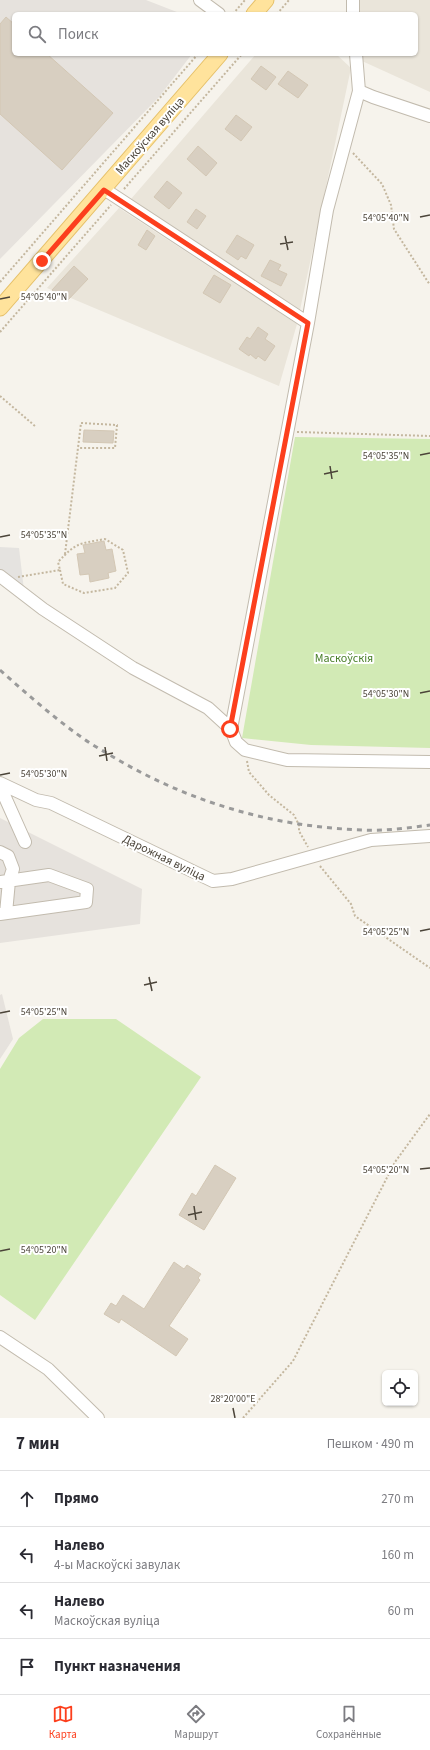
<!DOCTYPE html>
<html lang="ru">
<meta charset="utf-8">
<style>
body{margin:0;font-family:"Source Sans 3",sans-serif;background:#f2f2f3;color:#2b2b33}
.controls{position:absolute;right:12px;bottom:12px;display:grid;overflow:hidden;border-radius:6px;box-shadow:0 1px 3px #0004}
.controls button{width:36px;height:36px;display:grid;place-items:center;padding:0;border:0;border-bottom:1px solid #e1e1e2;background:#fff;color:#2b2b33;font:20px sans-serif}
.stop{position:absolute;width:12px;height:12px;margin:-9px;border:3px solid #fc3f1d;border-radius:50%;background:#fff}
.stop.end{background:#fc3f1d;border-color:#fff;box-shadow:0 1px 4px #0008}
.list{margin:0;padding:0;list-style:none}
h2{display:flex;justify-content:space-between;align-items:center;height:52px;margin:0;padding:0 16px;font-size:17px}
h2 small{font-size:13px;font-weight:400;color:#7c7c81}
.list li{display:grid;grid-template-columns:26px 1fr auto;gap:12px;align-items:center;box-sizing:border-box;height:56px;padding:0 16px;border-top:1px solid #e1e1e2}
.list b{display:block;font-size:15px;white-space:nowrap}
.list p{margin:0;font-size:13px;white-space:nowrap;color:#7c7c81}
.list em{font-size:13px;font-style:normal;color:#7c7c81}
.icon{flex:none;width:22px;height:22px;fill:none;stroke:currentColor;stroke-width:2;stroke-linecap:round;stroke-linejoin:round}
.map{position:relative;flex:none;width:430px;height:1418px;overflow:hidden}
.search{position:absolute;background:#fff;box-shadow:0 1px 3px #0004;left:12px;right:12px;top:12px;height:44px;display:flex;align-items:center;gap:10px;box-sizing:border-box;padding:0 14px;border-radius:6px;color:#7c7c81;font-size:15px}
.sheet{height:276px;background:#fff}
nav{display:flex;justify-content:space-around;align-items:center;box-sizing:border-box;height:56px;border-top:1px solid #e1e1e2;background:#fff;font-size:11px;color:#7c7c81}
nav a{display:grid;justify-items:center;gap:2px}
nav .on{color:#fc3f1d}
.map>svg:first-child{display:block}
</style>
<div class="map">
<svg width="430" height="1418" viewBox="0 0 430 1418">
<rect width="100%" height="100%" fill="#f6f3ec"/>
<!-- residential -->
<path fill="#eae5da" d="M359 0H430V92L362 61V54H416V14H360Z
M256 54H336L351 68 300 310 131 199Z
M119 208 297 324 279 386 47 288Z"/>
<!-- industrial -->
<path fill="#e6e2dd" d="M0 0H146L182 14H14V54H192L159 97 0 259Z
M0 818 142 889 140 924 0 943Z
M2 994 13 1039 0 1059V995Z"/>
<!-- green -->
<path fill="#d2eab5" d="M295 437 430 439V748L311 745 242 738Z
M43 1019H116L201 1077 35 1320 0 1295V1069L19 1038Z"/>
<!-- parking -->
<path fill="#e5e3e0" d="M0 547 19 548 24 590 0 571Z"/>
<!-- building -->
<path fill="#d8cfc1" stroke="#d3c7b4" d="M6 17 14 24V54H47L113 113 62 170 0 114V24Z
M261 66 276 77 266 90 251 79Z
M288 71 308 85 298 98 278 84Z
M236 115 252 127 241 141 225 129Z
M198 146 217 163 206 176 187 159Z
M167 181 182 193 169 209 154 197Z
M196 209 206 216 197 229 187 222Z
M147 230 155 236 146 250 138 245Z
M237 235 254 245 246 259 241 256 238 260 226 252Z
M270 260 281 265 278 270 287 274 281 286 261 276Z
M74 266 88 279 66 302 52 290Z
M214 275 231 285 220 303 203 293Z
M258 327 268 334 265 339 275 346 265 361 258 356 256 359 250 354 249 356 239 349 247 337 250 339Z
M84 430 114 431 113 443 83 442Z
M104 541 106 550 112 549 116 571 108 573 109 578 90 582 89 574 80 575 77 554 85 553 83 545Z
M215 1165 236 1178 204 1230 179 1215 192 1193 196 1196Z
M174 1262 184 1269 187 1265 201 1274 198 1278 200 1280 169 1326 188 1339 176 1356 121 1319 119 1323 104 1314 111 1303 116 1306 123 1295 144 1309Z"/>
<g fill="none" stroke-linecap="round" stroke-linejoin="round">
<!-- minor casing -->
<g stroke="#c2bbae" stroke-width="14">
<path id="minor" d="M200 0 219 14
M353 0V14
M359 91 373 97 430 116
M104 189 308 323
M0 576 43 609 133 668 208 708 231 729 236 742 245 750 287 760 430 762
M231 729 308 323 327 210 359 91 356 54
M0 783 36 800 51 803 213 881 232 879 371 840 430 836
M0 786 25 842
M0 852 8 856 13 869 9 881 6 913
M0 882 49 875 87 889 86 902 0 914
M0 1337 48 1369 98 1418"/>
</g>
<!-- major casing -->
<g stroke="#e6c16a" stroke-width="17">
<path id="major" d="M254 14 266 0
M0 308 220 54"/>
</g>
<!-- path -->
<path stroke="#c4b79f" stroke-width="2" stroke-dasharray="2 2" stroke-linecap="butt" d="M233 14 245 0
M277 14 289 0
M353 153 382 184 391 205 394 229 430 285
M124 189 242 54
M0 282 198 54
M0 332 111 205
M0 396 35 426
M297 432 430 436
M65 554 81 423 117 425 115 448H78
M18 577 60 570 58 562C77 542 78 544 105 539L123 550 128 573 115 588 84 593 63 584 60 570
M247 761 249 772 269 795 294 815 299 825V831L308 847
M320 866 351 904 355 916 430 968
M243 1418 293 1361 395 1162 430 1114"/>
<!-- minor -->
<use href="#minor" stroke="#fff" stroke-width="12"/>
<!-- major -->
<use href="#major" stroke="#ffe39c" stroke-width="15"/>
<!-- rail -->
<path stroke="#9a9a9a" stroke-width="3" stroke-dasharray="5 5" stroke-linecap="butt" d="M0 670C27 694 54 718 84 739 94 746 105 752 115 758 191 803 275 827 363 830 385 831 408 828 430 825"/>
</g>
<g fill="none" stroke-linecap="round" stroke-linejoin="round">
<!-- route -->
<path stroke="#fc3f1d" stroke-width="5" d="M42 261 104 190 308 323 230 729"/>
</g>
<!-- ticks -->
<path fill="none" stroke="#4b4439" stroke-width="1.5" d="M420 217 430 215M285 236 288 250M280 244 293 242M0 299 10 297M420 455 430 453M330 466 332 479M324 474 338 471M0 537 10 535M420 693 430 691M105 747 107 761M99 756 113 753M0 775 10 773M420 931 430 929M149 977 152 991M144 985 157 982M0 1013 10 1011M420 1169 430 1168M194 1206 196 1220M188 1215 202 1212M0 1251 10 1249M233 1408 235 1418"/>
<g text-anchor="middle" dominant-baseline="central" stroke-width="4" stroke-linejoin="round" paint-order="stroke">
<!-- street labels -->
<g font-size="12" fill="#4b4439" stroke="#fff">
<text transform="translate(150 136) rotate(-49)">Маскоўская вуліца</text>
<text transform="translate(164 858) rotate(26)">Дарожная вуліца</text>
</g>
<!-- park labels -->
<g font-size="12" fill="#4a7f2a" stroke="#fff">
<text x="344" y="658">Маскоўскія</text>
</g>
</g>
<g font-size="10" text-anchor="middle" fill="#4b4439" stroke="#fff" stroke-width="4" stroke-linejoin="round" paint-order="stroke">
<text x="386" y="221">54°05'40"N</text>
<text x="44" y="300">54°05'40"N</text>
<text x="386" y="459">54°05'35"N</text>
<text x="44" y="538">54°05'35"N</text>
<text x="386" y="697">54°05'30"N</text>
<text x="44" y="777">54°05'30"N</text>
<text x="386" y="935">54°05'25"N</text>
<text x="44" y="1015">54°05'25"N</text>
<text x="386" y="1173">54°05'20"N</text>
<text x="44" y="1253">54°05'20"N</text>
<text x="233" y="1402">28°20'00"E</text>
</g>
</svg>
<div class="controls">
<button><svg class="icon" aria-label="locate" viewBox="0 0 24 24"><circle cx="12" cy="12" r="6"/><path d="M12 2v4M12 18v4M2 12h4M18 12h4"/></svg></button>
</div>
<div class="stop" style="left:230px;top:729px"></div>
<div class="stop end" style="left:42px;top:261px"></div>
<div class="search"><svg class="icon" aria-label="search" viewBox="0 0 24 24"><circle cx="10" cy="10" r="6"/><path d="M15 15l6 6"/></svg>Поиск</div>
</div>
<section class="sheet">
<h2>7 мин<small>Пешком · 490 m</small></h2>
<ul class="list">
<li><svg class="icon" aria-label="ahead" viewBox="0 0 24 24"><path d="M12 20V5M6 11l6-6 6 6"/></svg><div><b>Прямо</b></div><em>270 m</em></li>
<li><svg class="icon" aria-label="left" viewBox="0 0 24 24"><path d="M17 20v-9H6M10 6l-5 5 5 5"/></svg><div><b>Налево</b><p>4-ы Маскоўскі завулак</p></div><em>160 m</em></li>
<li><svg class="icon" aria-label="left" viewBox="0 0 24 24"><path d="M17 20v-9H6M10 6l-5 5 5 5"/></svg><div><b>Налево</b><p>Маскоўская вуліца</p></div><em>60 m</em></li>
<li><svg class="icon" aria-label="arrive" viewBox="0 0 24 24"><path d="M6 21V4h12l-3 4 3 4H6"/></svg><div><b>Пункт назначения</b></div></li>
</ul>
</section>
<nav>
<a class="on"><svg class="icon" aria-label="map" viewBox="0 0 24 24"><path d="M3 6l6-2 6 2 6-2v14l-6 2-6-2-6 2zM9 4v14M15 6v14"/></svg>Карта</a>
<a><svg class="icon" aria-label="directions" viewBox="0 0 24 24"><path d="M12 3l9 9-9 9-9-9zM9 14v-3h6M13 9l2 2-2 2"/></svg>Маршрут</a>
<a><svg class="icon" aria-label="saved" viewBox="0 0 24 24"><path d="M7 4h10v16l-5-4-5 4z"/></svg>Сохранённые</a>
</nav>
